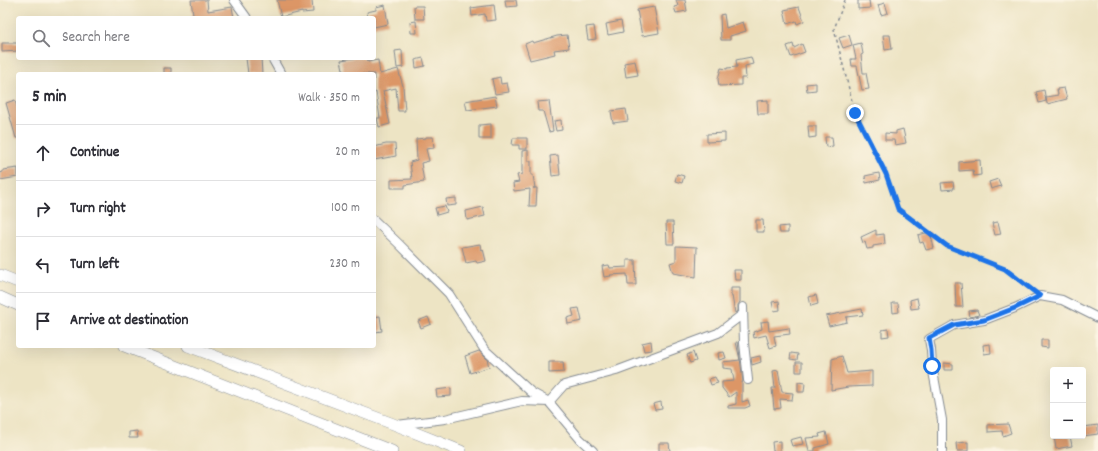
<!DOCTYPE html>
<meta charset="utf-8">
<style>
body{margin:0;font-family:Dekko,sans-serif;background:#f2f2f3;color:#2b2b33}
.controls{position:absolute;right:12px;bottom:12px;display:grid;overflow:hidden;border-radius:4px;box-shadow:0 4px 16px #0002}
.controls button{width:36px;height:36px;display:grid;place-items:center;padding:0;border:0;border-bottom:1px solid #e1e1e2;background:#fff;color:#2b2b33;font:20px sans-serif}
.stop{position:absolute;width:12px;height:12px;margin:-9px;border:3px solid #1a73e8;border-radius:50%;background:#fff}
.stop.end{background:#1a73e8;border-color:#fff;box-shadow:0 1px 4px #0008}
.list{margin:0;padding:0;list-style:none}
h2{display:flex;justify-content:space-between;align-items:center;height:52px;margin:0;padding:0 16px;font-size:17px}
h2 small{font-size:13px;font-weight:400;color:#7c7c81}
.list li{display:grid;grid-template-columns:26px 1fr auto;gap:12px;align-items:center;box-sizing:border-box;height:56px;padding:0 16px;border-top:1px solid #e1e1e2}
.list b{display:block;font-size:15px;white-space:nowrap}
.list em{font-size:13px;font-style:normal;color:#7c7c81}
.icon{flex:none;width:22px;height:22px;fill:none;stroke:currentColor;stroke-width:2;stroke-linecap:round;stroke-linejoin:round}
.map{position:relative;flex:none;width:1098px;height:451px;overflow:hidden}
.search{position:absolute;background:#fff;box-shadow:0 4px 16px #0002;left:16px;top:16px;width:360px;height:44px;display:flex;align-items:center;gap:10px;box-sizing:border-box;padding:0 14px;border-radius:4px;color:#7c7c81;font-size:15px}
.panel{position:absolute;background:#fff;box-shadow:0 4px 16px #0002;left:16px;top:72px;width:360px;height:276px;border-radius:4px}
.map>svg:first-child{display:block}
</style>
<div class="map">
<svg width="1098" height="451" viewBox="0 0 1098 451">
<rect width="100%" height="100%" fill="#fcf5e5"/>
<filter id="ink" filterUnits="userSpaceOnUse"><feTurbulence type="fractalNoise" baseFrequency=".025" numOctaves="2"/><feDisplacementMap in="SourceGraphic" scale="8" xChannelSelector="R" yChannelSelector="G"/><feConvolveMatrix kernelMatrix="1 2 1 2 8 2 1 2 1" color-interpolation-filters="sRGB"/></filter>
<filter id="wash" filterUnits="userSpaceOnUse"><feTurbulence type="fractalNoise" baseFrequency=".012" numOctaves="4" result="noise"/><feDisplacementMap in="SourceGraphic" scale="16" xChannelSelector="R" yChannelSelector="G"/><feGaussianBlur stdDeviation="0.9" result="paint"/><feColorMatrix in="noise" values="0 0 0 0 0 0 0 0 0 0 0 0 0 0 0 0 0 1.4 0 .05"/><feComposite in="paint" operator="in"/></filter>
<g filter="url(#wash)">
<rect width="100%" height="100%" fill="#ede4c4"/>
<g id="blocks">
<!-- building -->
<path fill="#dc9666" d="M191 0H207L208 11 232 7 234 18H191V16L193 15Z
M277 0H312L313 12 302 13V12L281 17Z
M505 0H516L517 6 506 7Z
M676 0H685L687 11 676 13 674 7 678 6Z
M858 0H869L870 8 858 9Z
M885 3 888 13 881 15 878 5Z
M385 5 388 24 374 27V18H368L367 12 376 10V7Z
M494 5 496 20 486 21 485 14 472 16 471 8Z
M414 6H423L424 19H415Z
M654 7 659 33 642 36 637 10Z
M799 7 804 21 797 24 796 21 787 24 784 10Z
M724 14 726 28 743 22 746 31 730 36V40H721L720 15Z
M416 21 417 33H411L410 22Z
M621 21 623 32 608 35 606 24Z
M594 26 596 39 588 40 586 27Z
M567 35 569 48 554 50 555 54 530 60 525 44 532 41 533 43 557 36Z
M849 35 852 45 843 48 839 38Z
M883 35H890L892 49 885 50Z
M2 43H18V51L2 52Z
M861 43 863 54 861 55 863 73H866L869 89 862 90 857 66H852L851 59H856L853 45Z
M793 44 794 48 802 44 805 52 791 57 787 46Z
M402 50 403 67 397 68 395 51Z
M751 57 753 64 745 66 746 78H741V85L719 86 718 79 721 68 727 69V68L737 67 736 60Z
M246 58H261L262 74H248Z
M354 58H367L368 62 378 60 380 74 398 69 403 86 405 111H398L396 88 383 91 390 124 379 127 377 118H380L376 92 374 93V74H344L341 60Z
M423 58 425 66 416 68 415 60Z
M635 61 638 75 626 77 624 63Z
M164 68H171V74H164Z
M500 77 501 84 507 83 509 92 495 94 492 79Z
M816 83V90L807 91 806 84Z
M1064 88 1067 99 1047 104 1046 97 1058 95 1057 89Z
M1044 90 1046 101 1039 103 1036 92Z
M495 96 497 106 467 110 465 101Z
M15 100 18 110V138H16L6 103Z
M768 100V114H758L757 101Z
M549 101 553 131 549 132 543 111H538L537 102Z
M626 109 628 121 613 123 611 111Z
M561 120 562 130 556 131 554 121Z
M491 124V139H479V125Z
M808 126H816V137L809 138Z
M903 129 906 143 895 145 894 140H885V133L896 134V131Z
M725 133V141L707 142V134Z
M426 137H433L434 148 426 149 429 161 421 163 424 182 405 185V188H391V180L412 179 410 162 417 160 416 139 426 138Z
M825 137H832L833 146 826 147Z
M513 138H527V149H519V145H512Z
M386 144H395L396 156 374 160V147Z
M528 150V161H531V175H533L535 188H533H537L536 206H529L530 189 514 191 513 183 519 182 517 175 522 174V151Z
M558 155 560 175 552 176 550 156Z
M980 160 981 175 974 176 973 170 959 171V162Z
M18 168V177L0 180V173L3 172V170Z
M879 173 880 180 866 183 865 176Z
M677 174 684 176 682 183 675 181Z
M998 179 1001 186 991 189 989 182Z
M953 182 954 189 942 190 941 183Z
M456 198V205L447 206 446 199Z
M445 206 447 212 437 215 435 208Z
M483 207 485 216 467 220 466 211Z
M756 220H763L764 232H756Z
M666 222H673L674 244H667Z
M998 222 1001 234 995 235 992 223Z
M788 226V233H780L779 227Z
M876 230V235L884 234 885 244 873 246V248L867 249 865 242 863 243 861 237Z
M930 232 934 248 926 250 923 242 920 243 918 235Z
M480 244 481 250 483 249 486 261 477 263 476 261 466 263 462 247Z
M676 246 697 247 696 277 673 273 670 263 676 261Z
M627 260H635L636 285H628L627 274 610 275 611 276 604 277 602 266 609 265 610 268 627 267Z
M734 270H741V280H735Z
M955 283H961L963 307H956Z
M731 288H740V302L738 305V311L735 313 732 296H731Z
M816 295 818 304 811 306 809 297Z
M917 298 919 308 911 309 910 300Z
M779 301 780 310 774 311 772 302Z
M892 303H898L899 312 893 313Z
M579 308 582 321 568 324 567 318 574 316 572 309Z
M862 309 863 315 846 317 847 322 829 326 826 316Z
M977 310 979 315 970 317 969 311Z
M380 316 382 331 375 332 374 317Z
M428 317 431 324 421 328 418 321Z
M768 321 769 331 789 328 790 334 774 336 776 346 770 348 766 335 754 338 753 332 762 329 761 322Z
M888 329 889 336 882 337V330Z
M1041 340H1048V348L1041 347Z
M651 341 652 350 644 351 642 343Z
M736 342H738L743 382H742V402L748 400 750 406 745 408H728V406L736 404V392L729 397 722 388V382L734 381 732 369 723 368V362L740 360Z
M990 344 991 353 984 354 983 345Z
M479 351 487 359 489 367 470 373 465 356Z
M693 352 696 361 690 363 687 355Z
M724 352 726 358 719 360 718 353Z
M791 353 798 354 797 360 790 359Z
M760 356 761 362 752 365 751 358Z
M842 356 847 373 872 371V386L848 387 831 390 832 359Z
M549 362H563L564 372 549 373Z
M796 362H802V372H796Z
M944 363 953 364V370H944Z
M778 370 782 392 793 393 792 400 780 399 781 408 774 409 772 388H775L773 371Z
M715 377 718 383 711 385 709 379Z
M798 382 805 383 804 392H798Z
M451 388V396L437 397 436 390Z
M661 402 662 409 655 410 653 404Z
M1008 424 1011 433 1003 436 1002 431 988 432V425Z
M1098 425V434L1083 436V427Z
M137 431 138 438H129V432Z
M826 432 829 444 815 448V451H809L806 438 820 437 819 434Z
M1054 436H1070L1072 446 1056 449Z
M801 437 803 444 792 446 790 440Z
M780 441V451H773L772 442Z
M968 442V451H957L956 443Z
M659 443H669L670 451H659Z"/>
</g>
</g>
<g filter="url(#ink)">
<use href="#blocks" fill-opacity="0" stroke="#848a91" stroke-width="1"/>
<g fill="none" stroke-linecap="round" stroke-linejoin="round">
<!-- minor casing -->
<g stroke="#848a91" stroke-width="10">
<path id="minor" d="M234 0 247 18
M272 58 281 74
M374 220 398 243 449 294 484 349 531 392 549 402 580 439 593 451
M743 307 744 343 748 380
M397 425 445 419 522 401 549 402 564 385 616 371 718 333 743 314
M942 451V420L932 366 931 350 929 339 954 325 984 320 1015 308 1040 296 1062 300 1098 318"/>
</g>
<!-- tertiary casing -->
<g stroke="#848a91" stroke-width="12">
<path id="tertiary" d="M0 275 18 282
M0 297 18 305
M124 346 392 451
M188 346 396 425 461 451"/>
</g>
<!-- path -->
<path stroke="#848a91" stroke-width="1.5" stroke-dasharray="3 3" stroke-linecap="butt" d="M845 0 834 29 855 113 886 174 899 209 947 246 1005 269 1034 291"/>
<!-- minor -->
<use href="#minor" stroke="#fff" stroke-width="8"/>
<!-- tertiary -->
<use href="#tertiary" stroke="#fff" stroke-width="11"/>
</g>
</g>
<g fill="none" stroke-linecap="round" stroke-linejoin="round" filter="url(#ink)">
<!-- route -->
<path stroke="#1a73e8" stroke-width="5" d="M855 113 886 174 898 209 947 246 1005 269 1040 296 1015 308 984 320 954 325 929 338 931 350 932 366"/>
</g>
</svg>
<div class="controls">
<button>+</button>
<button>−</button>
</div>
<div class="stop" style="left:932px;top:366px"></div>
<div class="stop end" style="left:855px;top:113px"></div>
<div class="search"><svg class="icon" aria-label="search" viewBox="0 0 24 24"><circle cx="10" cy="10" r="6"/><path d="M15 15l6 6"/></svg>Search here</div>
<section class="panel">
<h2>5 min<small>Walk · 350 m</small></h2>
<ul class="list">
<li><svg class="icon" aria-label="ahead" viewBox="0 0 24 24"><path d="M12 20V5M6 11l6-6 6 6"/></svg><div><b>Continue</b></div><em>20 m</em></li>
<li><svg class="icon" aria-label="right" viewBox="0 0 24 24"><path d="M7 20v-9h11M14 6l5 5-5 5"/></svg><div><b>Turn right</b></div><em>100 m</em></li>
<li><svg class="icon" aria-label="left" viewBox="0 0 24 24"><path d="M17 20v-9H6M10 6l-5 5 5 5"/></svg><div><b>Turn left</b></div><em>230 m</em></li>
<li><svg class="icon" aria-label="arrive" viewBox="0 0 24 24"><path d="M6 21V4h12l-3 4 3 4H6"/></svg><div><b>Arrive at destination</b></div></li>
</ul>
</section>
</div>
